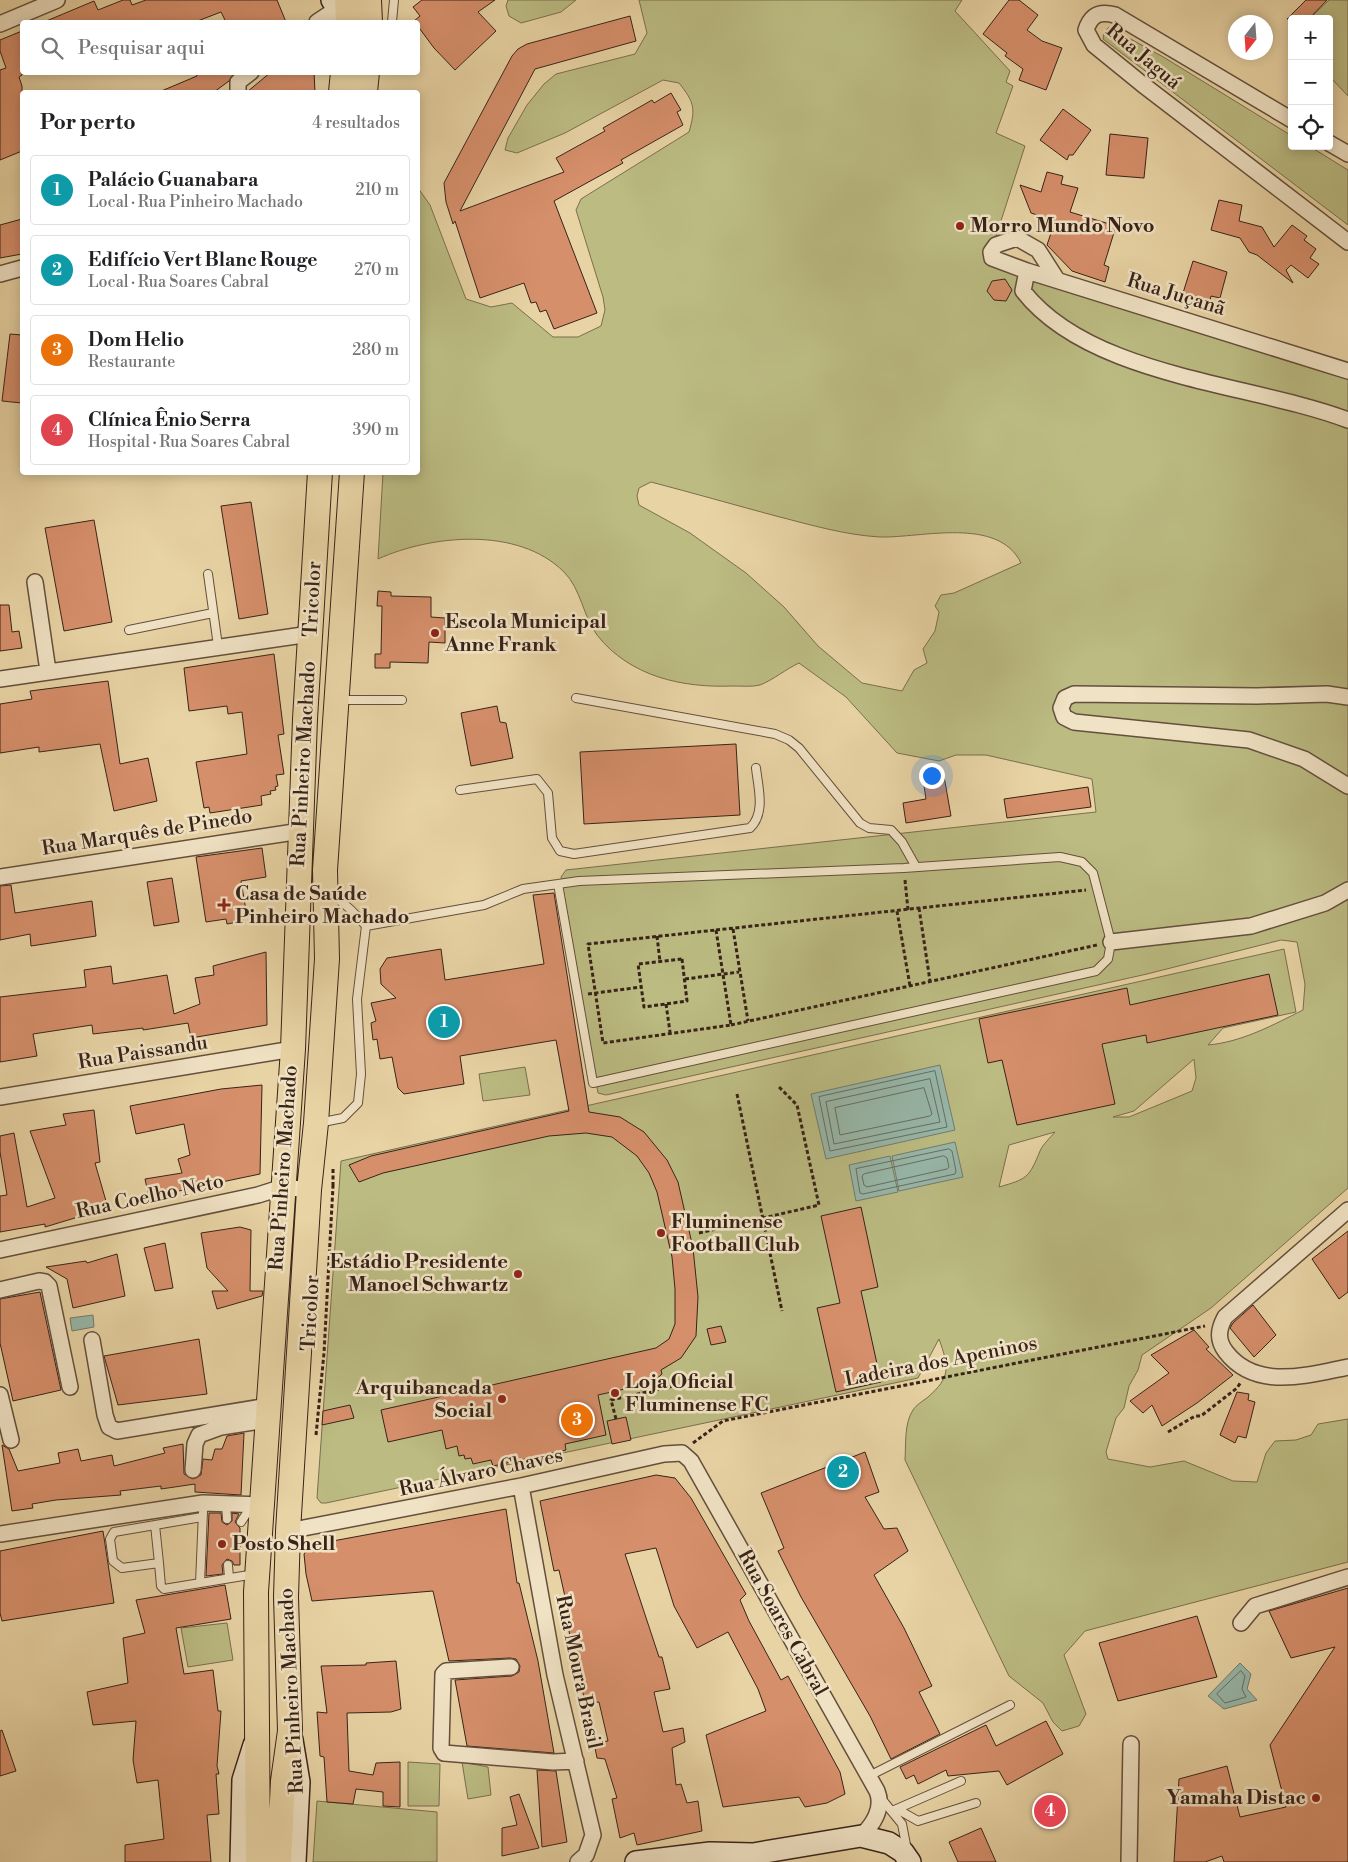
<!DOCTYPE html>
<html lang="pt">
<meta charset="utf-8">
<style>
body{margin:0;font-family:"Libre Bodoni",serif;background:#f2f2f2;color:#202124}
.controls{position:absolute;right:15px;top:15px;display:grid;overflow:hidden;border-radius:5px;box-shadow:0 2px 12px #0003}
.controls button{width:45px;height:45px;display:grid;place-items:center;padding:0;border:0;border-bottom:1px solid #e0e0e0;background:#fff;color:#202124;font:25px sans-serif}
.compass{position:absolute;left:1228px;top:15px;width:45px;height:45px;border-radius:50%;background:#fff;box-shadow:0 2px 12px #0003;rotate:197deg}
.you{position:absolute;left:931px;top:775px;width:18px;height:18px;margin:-12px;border:4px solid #fff;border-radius:50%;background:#1a73e8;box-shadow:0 0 0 8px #1a73e833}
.badge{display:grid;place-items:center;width:32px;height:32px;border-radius:50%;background:#8f2418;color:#fff;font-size:16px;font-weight:700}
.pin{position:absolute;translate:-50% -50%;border:2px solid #fff;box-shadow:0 1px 5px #0006}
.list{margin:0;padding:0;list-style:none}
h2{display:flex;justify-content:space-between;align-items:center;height:65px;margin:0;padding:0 20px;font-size:21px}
h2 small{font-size:16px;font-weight:400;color:#757577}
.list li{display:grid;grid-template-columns:32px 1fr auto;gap:15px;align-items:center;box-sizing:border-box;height:70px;margin:0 10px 10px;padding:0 10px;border:1px solid #e0e0e0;border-radius:5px}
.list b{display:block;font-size:19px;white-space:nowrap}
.list p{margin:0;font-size:16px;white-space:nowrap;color:#757577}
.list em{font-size:16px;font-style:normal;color:#757577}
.icon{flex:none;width:28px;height:28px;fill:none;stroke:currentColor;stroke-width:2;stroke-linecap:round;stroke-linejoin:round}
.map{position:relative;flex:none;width:1348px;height:1862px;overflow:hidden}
.search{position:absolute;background:#fff;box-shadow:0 2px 12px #0003;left:20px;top:20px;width:400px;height:55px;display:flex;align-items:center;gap:12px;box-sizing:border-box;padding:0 18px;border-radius:5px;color:#757577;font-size:19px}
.panel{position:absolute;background:#fff;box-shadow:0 2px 12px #0003;left:20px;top:90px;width:400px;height:385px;border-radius:5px}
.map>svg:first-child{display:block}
</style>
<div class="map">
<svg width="1348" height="1862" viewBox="0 0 1348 1862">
<rect width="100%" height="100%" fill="#e8d3a4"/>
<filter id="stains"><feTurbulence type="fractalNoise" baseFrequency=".004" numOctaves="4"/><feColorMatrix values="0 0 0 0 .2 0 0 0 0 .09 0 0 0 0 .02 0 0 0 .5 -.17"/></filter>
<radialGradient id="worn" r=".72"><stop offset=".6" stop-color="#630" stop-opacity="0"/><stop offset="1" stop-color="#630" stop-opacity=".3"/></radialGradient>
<!-- green -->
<path fill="#bbbb82" stroke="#7a6f4e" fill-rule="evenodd" d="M508 0H576L561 12 521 23 509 16 506 6Z
M639 0H962L955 11 1010 71 1006 82 1013 86 996 133 1025 146 991 252 1348 376V1188L1211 1308 1142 1355 1138 1370 1129 1386 1124 1408 1116 1418 1106 1452 1108 1459 1150 1467 1184 1461 1233 1481 1257 1482 1266 1453 1275 1441 1296 1440 1311 1435 1318 1424 1348 1419V1562L1085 1631 1064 1655 1086 1714 1079 1726 1062 1731 1053 1722 1043 1703 1009 1676 905 1460C906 1446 904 1423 913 1410 916 1405 923 1401 928 1397 951 1377 949 1367 939 1339L918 1378 326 1503H321L317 1498 341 1161 1284 949 1296 1012 1223 1028 1208 1045C1242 1042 1273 1025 1303 1010L1305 984 1297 942 1281 940 1147 974 606 1095 598 1093 561 877 566 870 1096 812 1092 779 986 755H956L939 761 897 753 846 697 799 663C786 669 773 680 760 685 752 687 741 686 733 686 683 688 630 677 597 635 583 616 581 589 564 572 518 526 431 535 378 559L383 473 418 472V188L430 205 466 299 491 307 512 303 553 337H578L601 326 605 310 603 297 576 210 581 199 689 132C696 108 694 102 679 83L663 80 565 133 517 153 505 150 508 138 527 105 544 84 556 74 635 54 647 33ZM651 482C693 493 735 505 776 516 811 525 845 535 880 537 922 538 998 516 1021 563L954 593 941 595 935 606 939 612 935 631 923 649 927 663 914 670 902 691 862 683 818 646 784 607 746 573 690 533 639 505 637 496 639 488ZM1194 1059 1196 1078 1192 1091 1129 1117H1113L1134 1111ZM1055 1132C1050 1138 1043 1144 1040 1151 1029 1178 1027 1179 999 1187L1009 1145Z
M1329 0H1348V96L1329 76V19H1309Z
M1109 27 1165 58 1292 136V146H1309L1348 170V225L1103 39 1104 33Z
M525 1067 530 1095 483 1101 479 1074Z
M227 1623 233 1660 188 1667 181 1628Z
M408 1762 440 1764 439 1806H408Z
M462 1762 488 1767 491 1795 468 1799Z
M317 1801 437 1812V1862H313Z"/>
<!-- water -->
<path fill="#97b7a9" stroke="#717c6f" d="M940 1065 955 1130 826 1159 811 1094Z
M955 1142 963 1177 899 1191 892 1156Z
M890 1156 898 1192 856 1201 849 1165Z
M93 1315 94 1327 72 1331 70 1318Z
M1240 1663 1251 1674 1247 1689 1257 1700 1224 1709 1208 1696Z"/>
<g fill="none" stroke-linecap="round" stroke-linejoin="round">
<!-- shore -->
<path stroke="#686d61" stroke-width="1" d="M935 1071 947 1127 830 1151 819 1097Z
M930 1079 940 1122 834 1144 826 1102Z
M924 1088 932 1114 930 1116 840 1135 835 1108Z
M949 1149 952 1151 956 1171 955 1174 863 1194 860 1193 856 1169Z
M944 1156 947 1158 949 1167 947 1169 867 1187 864 1185 862 1176 864 1174Z
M1241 1671 1245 1676 1242 1689 1246 1697 1225 1703 1217 1694Z"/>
</g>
<!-- building -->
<path fill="#d68f6b" stroke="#382319" d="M123 0H130L132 5 146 0H277L286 22H226L221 12 195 22H44L94 1 98 10Z
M422 0H495L478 12 496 31 455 70 434 48 414 21 420 16 413 7Z
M1009 0H1019L1038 15 1027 30 1042 41 1062 48 1046 90 1019 80 1023 69 1005 56 1007 53 983 34Z
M1306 0H1327L1309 19H1287Z
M630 16 636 41 535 69 460 211 564 172 556 158 605 131 603 128 652 100 654 103 671 93 681 110 677 112 683 125 621 160 623 163 554 201 597 313 554 329 546 310 540 312 536 302 531 303 524 283 480 298 455 221 453 224 446 202 444 183 512 56 518 49 527 44Z
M22 31V75L19 77 22 86V151L0 160V70L6 68 0 51V40Z
M196 72H235L229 81 214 92H159L197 76Z
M271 72H314L315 92H247Z
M1063 109 1091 130 1073 155H1069L1067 160 1040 140Z
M1110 134 1148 138 1144 178 1106 175Z
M1047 172 1063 176 1061 184 1078 188 1070 212 1116 226 1104 265 1109 267 1105 282 1072 271 1047 245 1055 221 1031 213 1020 185 1041 192Z
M1219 200 1242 205 1239 221 1262 227 1274 247 1292 225 1307 236 1304 240 1316 249 1310 258 1319 264 1308 278 1291 265 1286 270 1293 283 1257 255 1249 252 1240 238 1211 230Z
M22 219V254L0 258V225Z
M1193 261 1227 272 1220 298 1211 296 1210 301 1183 293Z
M1005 279 1012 290 1006 301 994 300 987 291 992 281Z
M10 334 22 335V403L2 401Z
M251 502 268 614 239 619 221 506Z
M94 520 112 622 64 631 45 528Z
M378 591 391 592V596L431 597V617L445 618V643L429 642 428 663 390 662V668H375V654H381L382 606H377Z
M0 605H9L12 632 19 631 22 648 0 651Z
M274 654 284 734 278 735 284 774 276 775 278 786 275 787 276 790 270 791 271 794 261 796 262 805 210 813 209 807 204 808 196 762 247 754 242 712 228 714 227 706 189 711 184 668Z
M108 681 120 764 148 758 157 801 114 811 100 744 39 752V747L0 753V704L32 699 30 691Z
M497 706 500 722 506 723 513 758 471 766 461 713Z
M736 744 740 815 584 824 580 752Z
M944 776 951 816 906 823 903 803 926 799 923 779Z
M1088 787 1091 807 1007 818 1004 799Z
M262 848 266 877 241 881 247 916 242 917 243 921 227 924 226 919 206 922 196 857Z
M172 878 179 922 154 926 147 882Z
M11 885 15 913 92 901 96 936 31 946 30 934 0 940V886Z
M554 893 589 1112 620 1117 644 1132 667 1160 678 1182 693 1248 698 1297 696 1336 681 1358 661 1370 662 1374 652 1383 598 1395 606 1435 565 1444 566 1450 493 1466 491 1460 473 1464 471 1458 465 1459 464 1455 459 1456 457 1446 446 1449 442 1430 388 1442 381 1410 656 1348 669 1339 675 1324V1289L672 1257 657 1192 649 1173 637 1156 612 1137 586 1133 549 1136 383 1173 359 1182 349 1165 371 1156 569 1111 556 1040 460 1056 464 1084 404 1094 398 1088 392 1057 380 1059 377 1039 373 1040 371 1023 376 1021 371 1003 396 998 381 984 380 969 387 958 441 949 445 980 544 964 533 895Z
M266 952 267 1025 191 1038 188 1023 143 1030V1028L93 1034 92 1025 33 1034 37 1056 0 1062V997L86 987 84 970 111 966 113 984 167 975 174 1014 200 1004 195 978 214 975 213 966Z
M1269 974 1278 1015 1147 1043 1146 1035 1102 1044 1115 1104 1017 1125 1002 1060 988 1063 979 1019 1127 988 1130 1005Z
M262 1085 260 1174 174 1192 175 1197 150 1202 145 1179 182 1173 178 1159 190 1155 184 1124 136 1134 130 1106 221 1089Z
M94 1110 100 1162 95 1163 108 1208 45 1227V1224L0 1232V1196L7 1195 0 1152V1136L14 1133 27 1207 55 1198 30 1131 66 1125 63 1114Z
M861 1207 878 1287 861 1291 881 1382 836 1392 817 1308 840 1303 821 1216Z
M240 1227 251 1230 250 1291H263L262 1296 217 1309 212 1291H228L207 1268 201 1233Z
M1348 1231V1292L1339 1299 1312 1259Z
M165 1243 173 1288 155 1291 144 1248Z
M117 1254 125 1296 73 1308 67 1279 46 1267 86 1261 87 1263Z
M40 1292 61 1390 13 1401 0 1343V1299Z
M1253 1305 1276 1335 1254 1357 1230 1328 1233 1323Z
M721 1326 726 1342 711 1345 707 1329Z
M1194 1330 1209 1347 1206 1349 1233 1375 1197 1403 1162 1426 1152 1405 1143 1413 1130 1401 1169 1373 1151 1355Z
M199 1339 207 1394 118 1405 104 1356Z
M1237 1392 1249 1394 1248 1400 1255 1402 1246 1438 1238 1436 1235 1443 1220 1435Z
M350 1405 354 1418 322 1425 323 1411Z
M626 1417 631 1440 612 1444 607 1421Z
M244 1433 241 1495 195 1492V1484L161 1489V1486L120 1491 121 1495 56 1500 32 1504 33 1508 12 1511 2 1445 9 1449 18 1471 60 1463 58 1453 78 1449 81 1461 112 1455 114 1466 165 1453 163 1448 183 1444 184 1474 193 1479 201 1475 203 1459 212 1460 215 1449H222L227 1436Z
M865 1452 879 1492 865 1497 884 1529 897 1528 908 1551 874 1575 904 1628 932 1686 919 1692 940 1734 891 1759 870 1716 801 1597 778 1551 784 1548 761 1493Z
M656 1475 675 1478 691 1498 746 1594 740 1600 749 1621 781 1680 788 1676 840 1772 845 1794 827 1803 805 1807 799 1797 723 1807 706 1735 766 1711 758 1689 728 1632 697 1648 674 1606 656 1548 625 1554 659 1657H662L670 1689 654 1692 663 1732 683 1728 685 1742 672 1748 676 1785 681 1784 687 1803 698 1801 702 1831 637 1845 634 1833 620 1838 612 1799 617 1798 605 1759 597 1758 594 1743 608 1741 599 1702 585 1703 573 1643 571 1644 566 1611 568 1610 559 1570 554 1571 540 1501Z
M506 1509 517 1583H519L538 1661 554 1753 467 1746 455 1680 512 1676 519 1672 520 1666 516 1659 510 1658 449 1661 433 1591 312 1601 306 1574 304 1554 311 1545Z
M209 1513H221L222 1522 227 1525 232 1521V1513L239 1514 235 1522 240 1528V1565H234L232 1561 227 1559 222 1565 223 1574 206 1576Z
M103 1531 114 1603 2 1621 0 1613V1551Z
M225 1585 231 1619 176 1628 184 1674 213 1670 218 1711H221L217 1766 219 1774H216L219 1814 207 1815 211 1862H125V1845L164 1839 158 1780 137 1783 133 1760 136 1721 93 1725 87 1692 128 1683 123 1638 145 1633 136 1600Z
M1348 1588V1862H1224L1222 1856 1205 1862H1174L1179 1779 1227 1766 1240 1817 1286 1807 1270 1745 1335 1647 1291 1658 1269 1611Z
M1197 1616 1217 1677 1118 1701 1099 1643Z
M396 1661 401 1709 391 1712 347 1713 349 1771 373 1775 376 1763 400 1762V1807L383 1806V1792L356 1789 353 1804 327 1802 324 1757 320 1756 317 1712 327 1713 321 1666 366 1665V1663Z
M1046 1721 1063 1754 1007 1785 999 1771 948 1776 946 1770 918 1784 914 1775 906 1779 900 1767 986 1725 996 1746Z
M2 1730 16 1771 0 1776V1731Z
M537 1770 556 1771 567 1842 542 1847Z
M519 1794 539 1848 502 1856V1828L517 1825 510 1797Z
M981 1828 996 1862H958L949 1842Z"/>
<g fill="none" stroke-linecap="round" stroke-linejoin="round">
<!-- lane casing -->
<g stroke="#644f3c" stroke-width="10">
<path id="lane" d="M392 22 394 0
M208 574 218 646
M129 630 213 613
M576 698 775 734 789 740 799 748 860 823 869 828 891 830 902 842 916 867
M339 700H402
M460 790 537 779 548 793 552 838 560 851 574 854 750 828C766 813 758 787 756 768
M303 890C334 891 347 904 366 926L357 999 361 1074 358 1103 343 1118 318 1123
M366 926 484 905 523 889 579 881 904 868 1060 857 1082 862 1093 873 1111 942 1108 959 1096 971 593 1083 558 884
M226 1504 227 1519
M202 1517 114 1532 110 1539 113 1561 122 1568 159 1563 161 1586 164 1589 255 1574
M241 1522 252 1505
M155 1525 159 1563
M228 1565 229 1578
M200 1583 203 1512
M869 1776 1010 1705
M880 1797 902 1824 907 1850
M897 1809 918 1821 976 1803
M892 1811 961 1781"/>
</g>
<!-- street casing -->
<g stroke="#644f3c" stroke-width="18">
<path id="street" d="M317 22 338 8
M0 24 57 0
M238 92V82L251 72
M1292 120 1115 15C1100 11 1091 14 1086 30L1094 45 1142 84 1348 242
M1329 143 1348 154
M1027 271 1023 291C1090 377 1250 383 1348 420
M0 274 22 268
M1056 278 1038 250 1017 238 996 245 991 252 992 258 1027 271 1348 371
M35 582 48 671
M0 679 310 634
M1348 697 1327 694 1257 696 1074 694 1065 698 1061 708 1064 717 1074 722 1249 740 1304 759 1348 786
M0 877 301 831
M1111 942 1251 926 1325 903 1348 890
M0 1097 293 1049
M1348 1210 1225 1317C1218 1330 1217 1340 1226 1352 1256 1391 1308 1375 1348 1367
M0 1250 258 1195 283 1187 309 1190
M0 1290 39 1281 45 1282 49 1286 70 1387
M92 1340 105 1415 109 1427 117 1431 268 1406
M0 1395 11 1440
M193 1470 195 1444 199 1435 221 1427 267 1420
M521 1486 555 1675 593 1835 586 1855 578 1862
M288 1531 521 1486 664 1454 682 1453 691 1461 877 1791C884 1808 873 1825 861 1836
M0 1534 203 1503 261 1505
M1241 1623 1255 1606 1348 1577
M511 1667 446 1671 443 1674 441 1748 444 1753 553 1762 576 1761
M1129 1862 1131 1744"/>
</g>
<!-- secondary casing -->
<g stroke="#382319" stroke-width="24">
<path id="secondary" d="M332 0 348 22
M292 1740 299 1782 295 1862
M241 1862 243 1780 254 1745
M636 1862 710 1853 753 1854 861 1836 889 1843 903 1852 910 1862"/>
</g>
<!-- primary casing -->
<g stroke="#382319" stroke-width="26">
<path id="primary" d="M347 0 348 22
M369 0 370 22
M341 92 343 72
M365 92 367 72
M258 1862 256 1592 293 1049 305 719 320 472
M279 1862 283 1781 290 1731 286 1597 288 1531 309 1190 316 1123 327 959 325 870 352 472"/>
</g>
<!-- path -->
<path stroke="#382319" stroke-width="3" stroke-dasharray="4 2.5" stroke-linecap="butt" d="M905 880 908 910
M919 908 930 981
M897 911 910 986
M733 929 748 1021
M716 930 731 1025 603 1043 588 944Z
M716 930 1086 890
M657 936 660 962
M682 959 687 1001 644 1007 638 964Z
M685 979 739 972
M588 994 641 987
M666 1004 670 1032
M731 1025 1097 945
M737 1094 782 1311
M333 1186V1169
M699 1233 819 1205 797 1105 778 1086
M693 1382 705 1379
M616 1419 611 1400 687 1383
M1168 1432 1195 1416H1201L1237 1388 1241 1382
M316 1435 324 1353 333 1186 330 1185
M693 1443 723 1421 1205 1326"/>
<!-- lane -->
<use href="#lane" stroke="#f0e2c4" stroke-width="8"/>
<!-- street -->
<use href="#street" stroke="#f0e2c4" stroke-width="15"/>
<!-- secondary -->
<use href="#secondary" stroke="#f0e2c4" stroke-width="21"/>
<!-- primary -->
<use href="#primary" stroke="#e8d3a4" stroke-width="24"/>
</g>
<!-- markers -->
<g fill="#8f2418" stroke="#f0e2c4" stroke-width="2">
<circle cx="960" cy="226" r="5"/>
<circle cx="435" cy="633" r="5"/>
<path d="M221.5 897.5h5v5h5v5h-5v5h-5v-5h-5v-5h5z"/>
<circle cx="661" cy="1233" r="5"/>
<circle cx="518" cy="1274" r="5"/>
<circle cx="615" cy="1393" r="5"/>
<circle cx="502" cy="1399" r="5"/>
<circle cx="222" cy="1544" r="5"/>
<circle cx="1316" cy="1798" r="5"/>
</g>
<g text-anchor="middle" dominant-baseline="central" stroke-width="5" stroke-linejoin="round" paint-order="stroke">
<!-- street labels -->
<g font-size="20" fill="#382319" stroke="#f0e2c4">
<text transform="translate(1143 57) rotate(40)">Rua Jaguá</text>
<text transform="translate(1176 295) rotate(17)">Rua Juçanã</text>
<text transform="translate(313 599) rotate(-87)">Tricolor</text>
<text transform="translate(304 764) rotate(-87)">Rua Pinheiro Machado</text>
<text transform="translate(147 833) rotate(-9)">Rua Marquês de Pinedo</text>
<text transform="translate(143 1053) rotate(-9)">Rua Paissandu</text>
<text transform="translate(284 1168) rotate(-86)">Rua Pinheiro Machado</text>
<text transform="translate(150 1197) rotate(-12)">Rua Coelho Neto</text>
<text transform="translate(311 1313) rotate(-87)">Tricolor</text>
<text transform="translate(941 1362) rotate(-11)">Ladeira dos Apeninos</text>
<text transform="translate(481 1473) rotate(-12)">Rua Álvaro Chaves</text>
<text transform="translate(782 1623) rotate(61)">Rua Soares Cabral</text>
<text transform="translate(578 1672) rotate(78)">Rua Moura Brasil</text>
<text transform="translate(292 1691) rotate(-93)">Rua Pinheiro Machado</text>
</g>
<!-- poi labels -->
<g font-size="20" font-weight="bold" fill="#382319" stroke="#f0e2c4" text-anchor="start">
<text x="970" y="226">Morro Mundo Novo</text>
<text x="445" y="622">Escola Municipal<tspan x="445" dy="23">Anne Frank</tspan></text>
<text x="235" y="894">Casa de Saúde<tspan x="235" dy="23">Pinheiro Machado</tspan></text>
<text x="671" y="1222">Fluminense<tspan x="671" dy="23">Football Club</tspan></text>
<text x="508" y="1262" text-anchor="end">Estádio Presidente<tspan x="508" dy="23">Manoel Schwartz</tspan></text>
<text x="625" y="1382">Loja Oficial<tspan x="625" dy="23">Fluminense FC</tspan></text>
<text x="492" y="1388" text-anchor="end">Arquibancada<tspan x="492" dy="23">Social</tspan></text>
<text x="232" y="1544">Posto Shell</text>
<text x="1306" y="1798" text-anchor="end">Yamaha Distac</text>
</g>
</g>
<rect width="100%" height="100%" filter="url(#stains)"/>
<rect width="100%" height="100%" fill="url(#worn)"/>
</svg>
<div class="controls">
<button>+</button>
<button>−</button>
<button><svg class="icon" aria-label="locate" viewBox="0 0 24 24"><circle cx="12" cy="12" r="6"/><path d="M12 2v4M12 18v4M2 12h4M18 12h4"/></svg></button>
</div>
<svg class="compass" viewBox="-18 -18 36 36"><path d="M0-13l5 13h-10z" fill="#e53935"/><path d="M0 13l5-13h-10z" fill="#757577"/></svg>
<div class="you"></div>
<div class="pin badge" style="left:444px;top:1022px;background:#0f9aa8">1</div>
<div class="pin badge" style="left:843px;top:1472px;background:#0f9aa8">2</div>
<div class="pin badge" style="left:577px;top:1420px;background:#e8710a">3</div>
<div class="pin badge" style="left:1050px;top:1811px;background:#e0444e">4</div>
<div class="search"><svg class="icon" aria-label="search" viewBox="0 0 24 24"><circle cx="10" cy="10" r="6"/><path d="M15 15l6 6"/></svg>Pesquisar aqui</div>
<section class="panel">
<h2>Por perto<small>4 resultados</small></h2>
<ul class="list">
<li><span class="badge" style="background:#0f9aa8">1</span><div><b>Palácio Guanabara</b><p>Local · Rua Pinheiro Machado</p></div><em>210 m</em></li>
<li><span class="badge" style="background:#0f9aa8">2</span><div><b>Edifício Vert Blanc Rouge</b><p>Local · Rua Soares Cabral</p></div><em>270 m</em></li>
<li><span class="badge" style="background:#e8710a">3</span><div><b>Dom Helio</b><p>Restaurante</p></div><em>280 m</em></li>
<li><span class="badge" style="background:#e0444e">4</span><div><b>Clínica Ênio Serra</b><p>Hospital · Rua Soares Cabral</p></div><em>390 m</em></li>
</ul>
</section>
</div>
